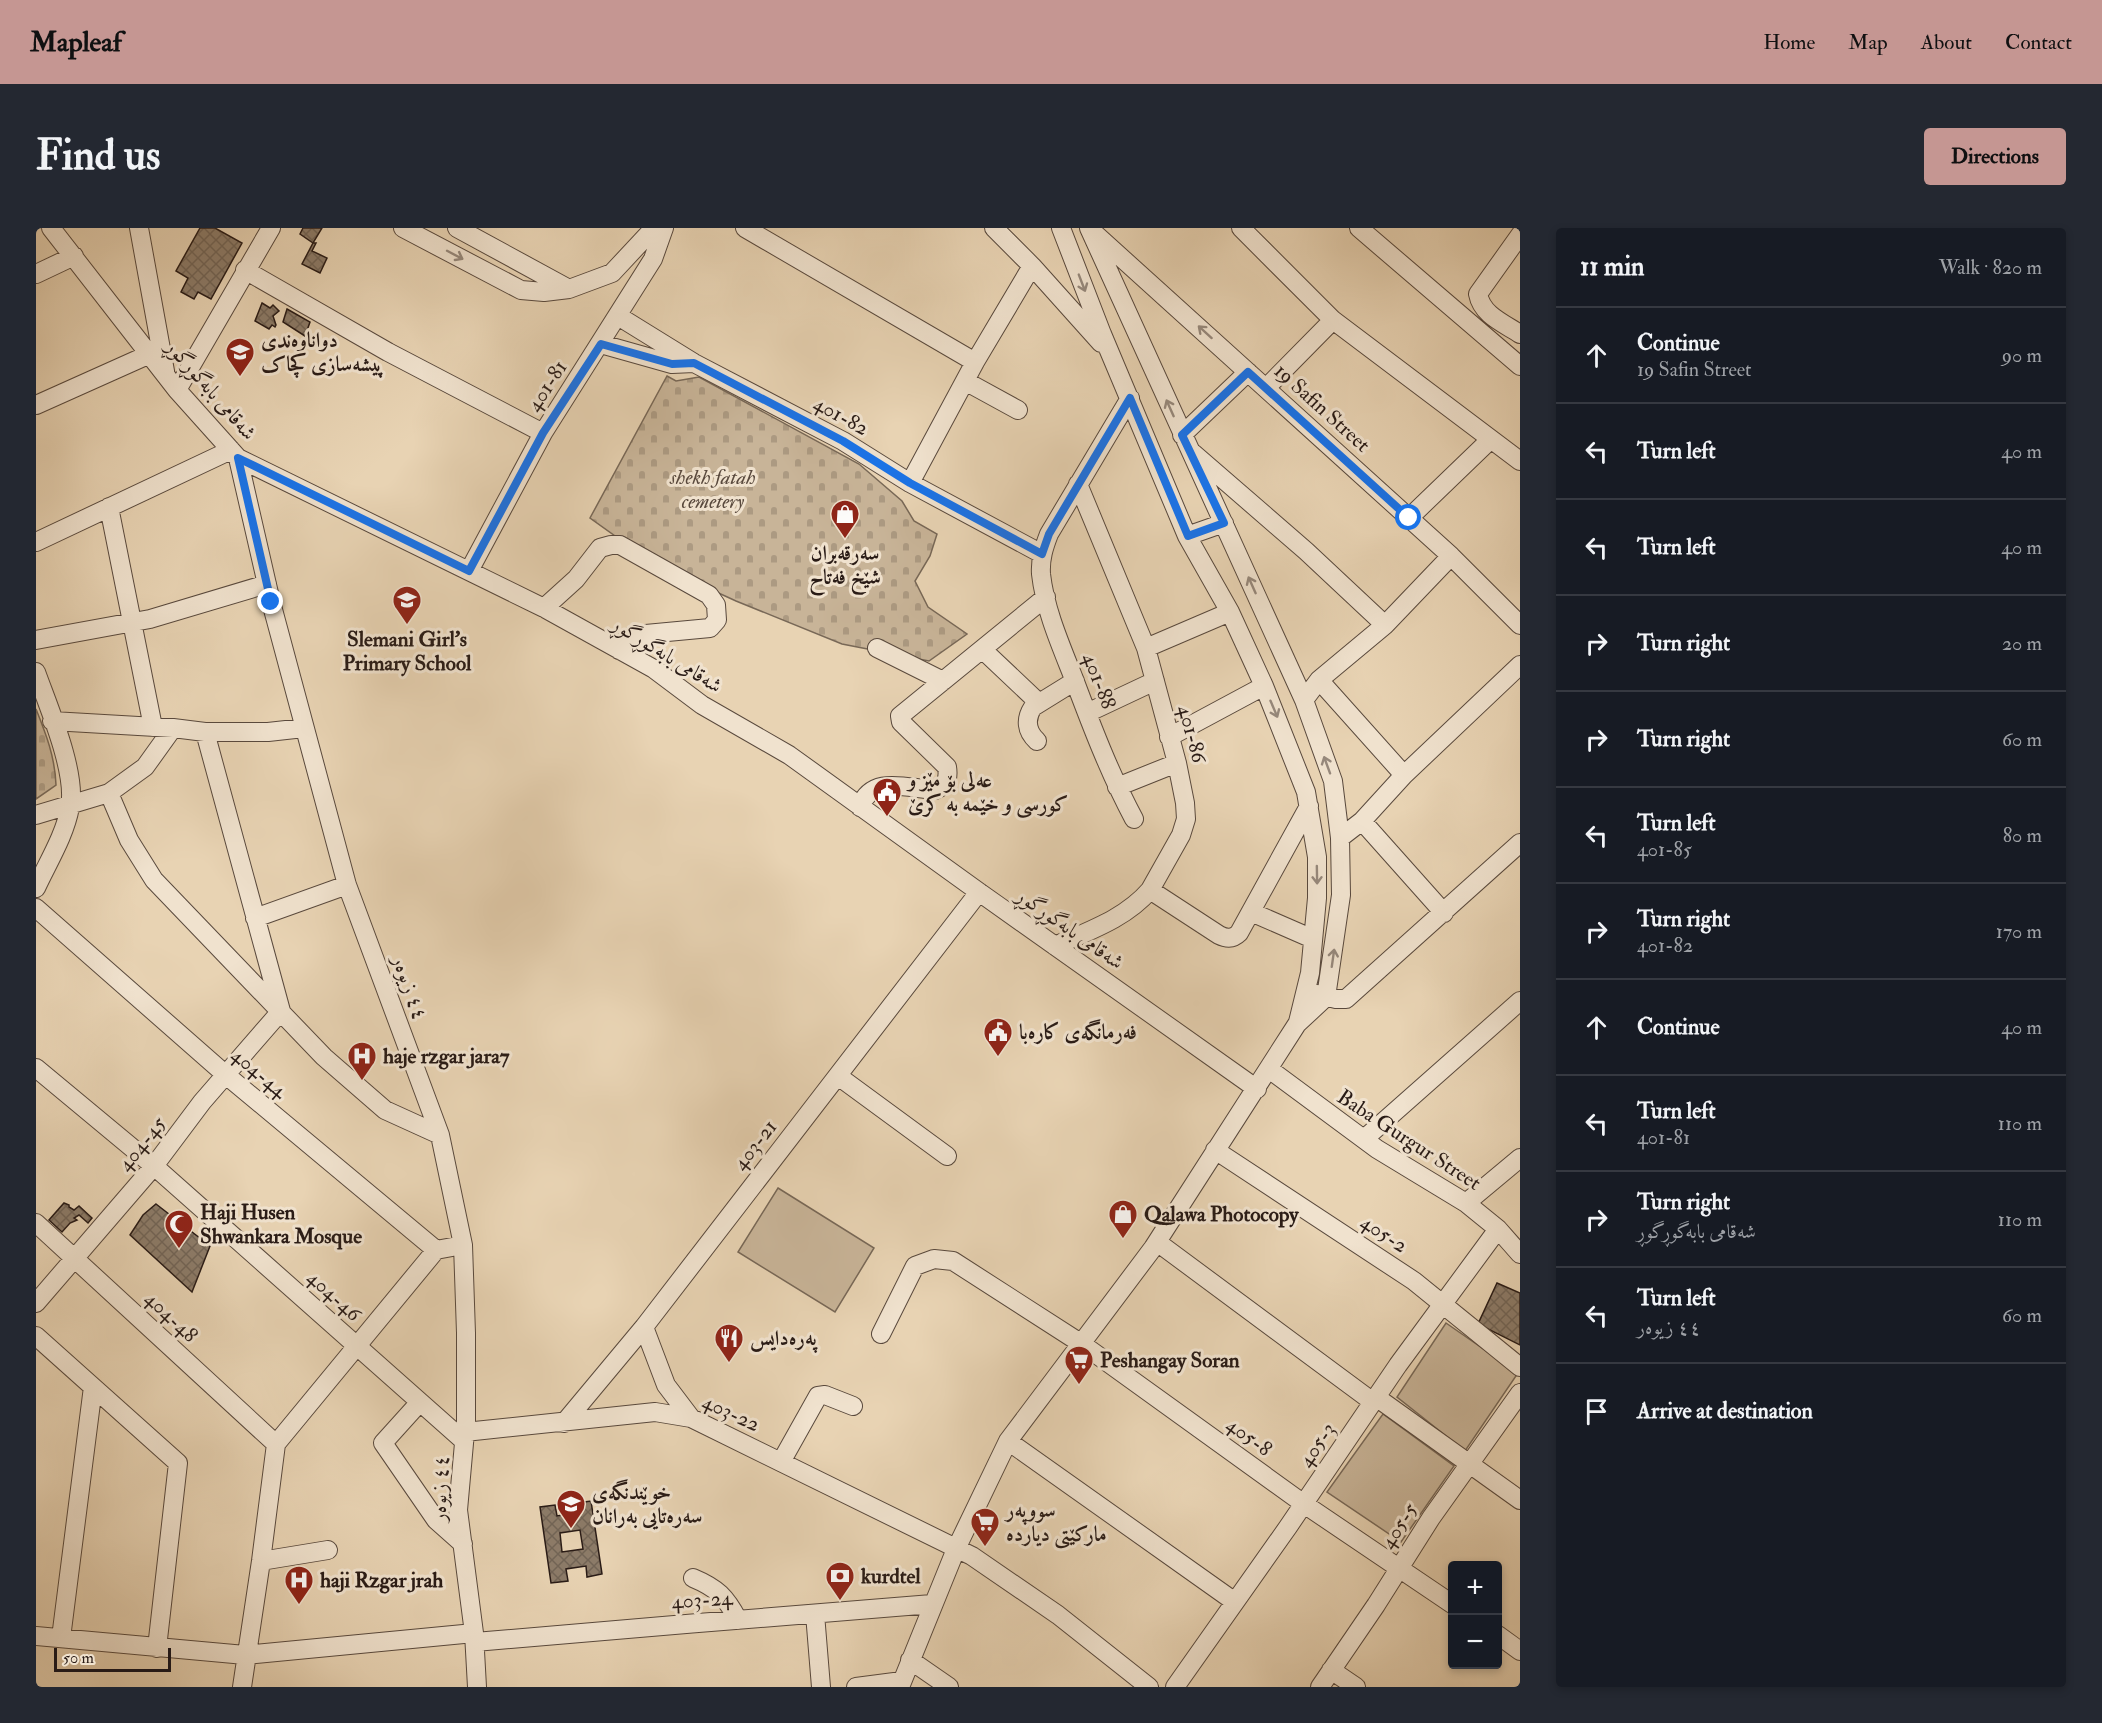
<!DOCTYPE html>
<meta charset="utf-8">
<style>
body{margin:0;font-family:"IM FELL Double Pica",Amiri,serif;background:#242831;color:#f1f3f6}
.controls{position:absolute;right:18px;bottom:18px;display:grid;overflow:hidden;border-radius:6px;box-shadow:0 3px 9px #0003}
.controls button{width:54px;height:54px;display:grid;place-items:center;padding:0;border:0;border-bottom:2px solid #363941;background:#171b24;color:#f1f3f6;font:30px sans-serif}
.scale{position:absolute;left:18px;bottom:15px;width:117px;box-sizing:border-box;padding-left:6px;border:3px solid #291b16;border-top:0;font-size:16px;line-height:21px;white-space:nowrap;color:#291b16;-webkit-text-stroke:4px #f0e2ce;paint-order:stroke}
.stop{position:absolute;width:18px;height:18px;margin:-14px;border:4px solid #1a73e8;border-radius:50%;background:#fff}
.stop.end{background:#1a73e8;border-color:#fff;box-shadow:0 2px 6px #0008}
.list{margin:0;padding:0;list-style:none}
h2{display:flex;justify-content:space-between;align-items:center;height:78px;margin:0;padding:0 24px;font-size:26px}
h2 small{font-size:20px;font-weight:400;color:#9ea1a6}
.list li{display:grid;grid-template-columns:39px 1fr auto;gap:18px;align-items:center;box-sizing:border-box;height:96px;padding:0 24px;border-top:2px solid #363941}
.list b{display:block;font-size:22px;white-space:nowrap}
.list p{margin:0;font-size:20px;white-space:nowrap;color:#9ea1a6}
.list em{font-size:20px;font-style:normal;color:#9ea1a6}
.icon{flex:none;width:33px;height:33px;fill:none;stroke:currentColor;stroke-width:2;stroke-linecap:round;stroke-linejoin:round}
.map{position:relative;flex:none;width:1484px;height:1459px;overflow:hidden;border-radius:6px}
header{display:flex;align-items:center;gap:36px;box-sizing:border-box;height:84px;padding:0 30px;background:#c59692;color:#111}
header strong{font-size:28px}
nav{display:flex;gap:33px;margin-inline-start:auto;font-size:21px}
.intro{display:flex;align-items:center;justify-content:space-between;box-sizing:border-box;height:144px;padding:0 36px}
h1{margin:0;font-size:42px}
.button{padding:15px 27px;border-radius:6px;background:#c59692;color:#111;font-size:21px;font-weight:700}
main{display:flex;gap:36px;padding:0 36px}
aside{flex:1;background:#171b24;border-radius:6px;box-shadow:0 3px 9px #0003}
.map>svg:first-child{display:block}
</style>
<header>
<strong>Mapleaf</strong>
<nav><a>Home</a><a>Map</a><a>About</a><a>Contact</a></nav>
</header>
<div class="intro"><h1>Find us</h1><a class="button">Directions</a></div>
<main>
<div class="map">
<svg width="1484" height="1459" viewBox="0 0 1484 1459">
<defs>
<pattern id="cemetery-stones" width="16" height="16" patternUnits="userSpaceOnUse" patternTransform="scale(1.5)"><rect width="16" height="16" fill="#c8b498"/><path d="M2 7V4a2 2 0 0 1 4 0v3zM10 15v-3a2 2 0 0 1 4 0v3z" fill="#ac9a82"/></pattern>
<pattern id="building-cross-hatch" width="8" height="8" patternUnits="userSpaceOnUse" patternTransform="scale(1.5)"><rect width="8" height="8" fill="#8c7b68"/><path d="M0 0l8 8M0 8l8-8" fill="none" stroke="#726455"/></pattern>
</defs>
<rect width="100%" height="100%" fill="#e8d3b3"/>
<filter id="stains"><feTurbulence type="fractalNoise" baseFrequency=".00333" numOctaves="4"/><feColorMatrix values="0 0 0 0 .2 0 0 0 0 .09 0 0 0 0 .02 0 0 0 .5 -.17"/></filter>
<radialGradient id="worn" r=".72"><stop offset=".6" stop-color="#630" stop-opacity="0"/><stop offset="1" stop-color="#630" stop-opacity=".3"/></radialGradient>
<!-- cemetery -->
<path fill="url(#cemetery-stones)" stroke="#786857" stroke-width="1.5" d="M631 148 640 153 663 149 823 236 866 273 878 293 901 306 894 328 879 353 892 379 931 406 893 433 806 416 700 373 617 335 554 290Z
M0 481C10 506 19 529 20 557L0 571Z"/>
<!-- park -->
<path fill="#c8b498" stroke="#786857" stroke-width="1.5" d="M742 960 838 1020 799 1084 702 1024Z
M1410 1095 1482 1145 1429 1223 1361 1169Z
M1347 1186 1418 1238 1365 1314 1291 1264Z"/>
<!-- building -->
<path fill="url(#building-cross-hatch)" stroke="#291b16" stroke-width="1.5" fill-rule="evenodd" d="M164 0H179L206 15 175 71 162 64 158 71 145 64 152 50 140 43Z
M267 0H286L277 15 264 6Z
M277 15H280L276 23 291 30 284 45 266 36Z
M226 75 234 80 237 77 243 83 237 88 240 97 239 99 236 97 233 101 219 93Z
M251 81 274 94 269 108 247 94Z
M28 975 33 977V979L38 982 43 978 56 990 52 995 43 987 38 990 41 992 34 995 26 1004 13 992Z
M120 976 174 1018 156 1064 94 1007 107 987Z
M1461 1055 1484 1065V1117L1442 1096Z
M555 1273 566 1346 551 1349 550 1338 530 1341 532 1353 515 1355 504 1279 519 1277 521 1288 543 1284 541 1275ZM544 1302 547 1321 526 1324 524 1305Z"/>
<g fill="none" stroke-linecap="round" stroke-linejoin="round">
<!-- minor casing -->
<g stroke="#59493d" stroke-width="20">
<path id="minor" d="M15 0 141 162 202 230 508 380 618 441 666 477 753 527 943 664 1221 861
M103 0 129 143
M367 0 485 62 508 64 533 61 576 45 618 0
M421 0 533 61
M709 0 939 134
M958 0 996 38 1065 115
M1025 0 1066 106 1151 308 1194 384 1228 458 1270 564 1281 629V670L1274 745 1262 794
M1205 0 1297 92 1484 233
M1323 0 1484 138
M1057 4 1415 328 1484 397
M1484 7 1442 66C1446 87 1467 95 1484 106
M209 42 352 124 507 205
M0 46 38 28
M582 88 658 135 807 213 874 255 1006 326
M565 116 636 136 658 135
M929 153 982 182
M1230 160 1297 92
M141 162 235 0
M1094 170 1013 306C1008 319 1004 331 1005 346 1009 382 1025 418 1038 451 1056 499 1074 546 1098 591
M0 177 114 126
M1146 207 1212 144
M1157 225 1270 323 1349 397
M202 230 235 374 311 657 404 907 427 1017 430 1105V1193L422 1282 438 1405 441 1459
M874 255 939 134 996 38
M73 279 117 499
M1373 290 1455 211
M1151 308 1188 295
M0 314 195 222
M433 343 507 205 617 31 628 0
M508 380 540 351 564 320 575 317H584L673 367 680 377 681 392 674 400 599 407 590 411 583 422
M0 412 114 391 231 356
M841 420 907 453
M1110 420 1194 384
M947 422 1002 474
M0 444C12 478 41 544 34 579 29 607 12 634 0 660
M1283 452 1368 547
M1268 472 1283 452 1349 397 1415 328
M1051 485 1119 453
M16 493 137 500 169 504H232L268 500
M1133 509 1228 458
M1001 513C990 503 989 491 997 479L1039 453
M1081 559 1141 535
M73 565 93 612 118 652 288 829 349 882 404 907
M824 579C836 546 872 561 899 562 910 558 913 551 911 539L865 494 864 488 1010 369
M0 587 73 565 109 539 137 500
M1326 593 1408 685
M1304 610 1326 593 1368 547 1484 437
M1114 662 1183 707C1191 711 1197 711 1203 705L1273 578
M0 680 190 847 400 1022 427 1017
M1215 684 1277 711
M219 690 311 657
M1019 718C1052 703 1089 691 1114 662L1145 607 1150 591 1149 575 1141 535 1110 420 1042 256
M1281 766 1300 771H1310L1484 615
M0 840 118 938 428 1213
M1233 841 1341 921 1430 975 1462 1001 1484 1026
M802 848 911 928
M1328 911 1484 773
M1179 922 1378 1053 1484 1139
M1430 975 1484 930
M0 995 240 1216
M1121 1014 1337 1174
M0 1075 118 938 166 874 245 783 169 504
M608 1099 630 1157 655 1190
M845 1106 879 1038 898 1031 917 1033 1046 1116 1268 1276 1416 1376
M0 1108 142 1235 121 1420
M1340 1169 1484 1272
M384 1174 347 1215 400 1292 427 1316
M528 1195 608 1099 943 664
M429 1204 619 1184 655 1190 936 1328 1022 1387 1113 1459
M972 1213 1199 1374
M240 1216 400 1022
M745 1234 782 1168 789 1167 817 1178
M225 1333 292 1322
M657 1350C681 1360 690 1369 702 1392
M779 1386 785 1459
M1462 1407 1484 1423
M0 1408 209 1427 438 1405
M25 1410 57 1159
M439 1414C591 1400 744 1389 896 1376
M874 1432 913 1459
M1295 1442 1320 1459
M206 1459 225 1333 240 1216
M820 1459 866 1453
M864 1459 920 1321 972 1213 1117 1020 1261 796 1290 769 1305 667 1304 610 1297 553 1268 472 1053 0
M1139 1459 1252 1299 1362 1137 1462 1001
M1284 1459 1340 1377 1395 1290 1484 1165"/>
</g>
<!-- minor -->
<use href="#minor" stroke="#f0e2ce" stroke-width="18"/>
</g>
<!-- one-way arrows -->
<defs><path id="oneway-shaft" d="M-6 0H5M1.5-3L5.5 0L1.5 3" fill="none" stroke-width="1.6" stroke-linecap="round" stroke-linejoin="round" transform="scale(1.5)"/></defs>
<g stroke="#96887b">
<use href="#oneway-shaft" transform="translate(419 27) rotate(28)"/>
<use href="#oneway-shaft" transform="translate(1046 55) rotate(69)"/>
<use href="#oneway-shaft" transform="translate(1169 104) rotate(-138)"/>
<use href="#oneway-shaft" transform="translate(1134 180) rotate(-114)"/>
<use href="#oneway-shaft" transform="translate(1216 357) rotate(-114)"/>
<use href="#oneway-shaft" transform="translate(1238 481) rotate(67)"/>
<use href="#oneway-shaft" transform="translate(1291 537) rotate(-110)"/>
<use href="#oneway-shaft" transform="translate(1281 647) rotate(89)"/>
<use href="#oneway-shaft" transform="translate(1297 730) rotate(-82)"/>
</g>
<g fill="none" stroke-linecap="round" stroke-linejoin="round">
<!-- route -->
<path stroke="#1a73e8" stroke-width="8" d="M235 374 202 230 433 343 507 205 565 116 636 136 658 135 807 213 874 255 1006 326 1013 306 1094 170 1152 308 1188 295 1146 207 1212 144 1373 290"/>
</g>
<!-- icons -->
<defs>
<g id="school-pin" transform="scale(1.5)"><path d="M0 17L-7.5 6A9.5 9.5 0 1 1 7.5 6Z" fill="#8f2418" stroke="#f0e2ce"/><path d="M0-5L7-2L0 1L-7-2ZM-4 1L0 2.5L4 1V4Q0 6-4 4Z" fill="#fff"/></g>
<g id="shop-pin" transform="scale(1.5)"><path d="M0 17L-7.5 6A9.5 9.5 0 1 1 7.5 6Z" fill="#8f2418" stroke="#f0e2ce"/><path d="M-5-2.5h2.3a2.7 3.5 0 0 1 5.4 0H5L5.5 6h-11ZM-1.5-2.5h3a1.5 2.3 0 0 0-3 0Z" fill="#fff"/></g>
<g id="civic-pin" transform="scale(1.5)"><path d="M0 17L-7.5 6A9.5 9.5 0 1 1 7.5 6Z" fill="#8f2418" stroke="#f0e2ce"/><path d="M-.6-6.5H3V-4.5H.6V-3L4-1V1h2V6H-6V1h2V-1L-.6-3ZM-1.2 2.5V6h2.4V2.5Z" fill="#fff"/></g>
<g id="hospital-pin" transform="scale(1.5)"><path d="M0 17L-7.5 6A9.5 9.5 0 1 1 7.5 6Z" fill="#8f2418" stroke="#f0e2ce"/><path d="M-5-5h3v3.5h4V-5h3V5h-3V1.5h-4V5h-3Z" fill="#fff"/></g>
<g id="mosque-pin" transform="scale(1.5)"><path d="M0 17L-7.5 6A9.5 9.5 0 1 1 7.5 6Z" fill="#8f2418" stroke="#f0e2ce"/><path d="M3.5-4.9A6 6 0 1 0 3.5 4.9A5 5 0 1 1 3.5-4.9Z" fill="#fff"/></g>
<g id="restaurant-pin" transform="scale(1.5)"><path d="M0 17L-7.5 6A9.5 9.5 0 1 1 7.5 6Z" fill="#8f2418" stroke="#f0e2ce"/><path d="M-5-6h1v4h1v-4h1v4h1v-4h1v5L-1.5 .5V6h-2V.5L-5-1ZM5-6V6H3V1.5H1.5Q1.5-4 5-6Z" fill="#fff"/></g>
<g id="supermarket-pin" transform="scale(1.5)"><path d="M0 17L-7.5 6A9.5 9.5 0 1 1 7.5 6Z" fill="#8f2418" stroke="#f0e2ce"/><path d="M-6-5.5h2.5l.6 2H6L4.5 2H-2.5L-4.4-4H-6ZM-1.5 3.2a1.3 1.3 0 1 0 .1 0ZM3 3.2a1.3 1.3 0 1 0 .1 0Z" fill="#fff"/></g>
<g id="bank-pin" transform="scale(1.5)"><path d="M0 17L-7.5 6A9.5 9.5 0 1 1 7.5 6Z" fill="#8f2418" stroke="#f0e2ce"/><path d="M-6-4H6V4H-6ZM0-2.3a2.3 2.3 0 1 0 0 4.6a2.3 2.3 0 1 0 0-4.6Z" fill="#fff"/></g>
</defs>
<g fill-rule="evenodd">
<use href="#school-pin" x="204" y="124"/>
<use href="#shop-pin" x="809" y="286"/>
<use href="#school-pin" x="371" y="372"/>
<use href="#civic-pin" x="851" y="564"/>
<use href="#civic-pin" x="962" y="804"/>
<use href="#hospital-pin" x="326" y="828"/>
<use href="#shop-pin" x="1087" y="986"/>
<use href="#mosque-pin" x="143" y="996"/>
<use href="#restaurant-pin" x="693" y="1110"/>
<use href="#supermarket-pin" x="1043" y="1132"/>
<use href="#school-pin" x="535" y="1276"/>
<use href="#supermarket-pin" x="949" y="1294"/>
<use href="#bank-pin" x="804" y="1348"/>
<use href="#hospital-pin" x="263" y="1352"/>
</g>
<g text-anchor="middle" dominant-baseline="central" stroke-width="6" stroke-linejoin="round" paint-order="stroke">
<!-- poi labels -->
<g font-size="21" font-weight="bold" fill="#291b16" stroke="#f0e2ce" text-anchor="start">
<text x="225" y="112">دواناوەندی<tspan x="225" dy="24">پیشەسازی کچاک</tspan></text>
<text x="809" y="325" text-anchor="middle">سەرقەبران<tspan x="809" dy="24">شێخ فەتاح</tspan></text>
<text x="371" y="411" text-anchor="middle">Slemani Girl’s<tspan x="371" dy="24">Primary School</tspan></text>
<text x="872" y="552">عەلی بۆ مێز و<tspan x="872" dy="24">کورسی و خێمە بە کرێ</tspan></text>
<text x="983" y="804">فەرمانگەی کارەبا</text>
<text x="347" y="828">haje rzgar jara7</text>
<text x="164" y="984">Haji Husen<tspan x="164" dy="24">Shwankara Mosque</tspan></text>
<text x="1108" y="986">Qalawa Photocopy</text>
<text x="714" y="1110">پەرەدایس</text>
<text x="1064" y="1132">Peshangay Soran</text>
<text x="556" y="1264">خوێندنگەی<tspan x="556" dy="24">سەرەتایی بەرانان</tspan></text>
<text x="970" y="1282">سووپەر<tspan x="970" dy="24">مارکێتی دیاردە</tspan></text>
<text x="825" y="1348">kurdtel</text>
<text x="284" y="1352">haji Rzgar jrah</text>
</g>
<!-- street labels -->
<g font-size="21" fill="#291b16" stroke="#f0e2ce">
<text transform="translate(511 158) rotate(-57)">401-81</text>
<text transform="translate(175 162) rotate(49)">شەقامی بابەگوڕگوڕ</text>
<text transform="translate(1286 180) rotate(42)">19 Safin Street</text>
<text transform="translate(805 188) rotate(29)">401-82</text>
<text transform="translate(631 427) rotate(32)">شەقامی بابەگوڕگوڕ</text>
<text transform="translate(1063 453) rotate(69)">401-88</text>
<text transform="translate(1156 506) rotate(75)">401-86</text>
<text transform="translate(1034 701) rotate(35)">شەقامی بابەگوڕگوڕ</text>
<text transform="translate(374 760) rotate(70)">٤٤ زیوەر</text>
<text transform="translate(223 845) rotate(40)">404-44</text>
<text transform="translate(1373 912) rotate(33)">Baba Gurgur Street</text>
<text transform="translate(106 916) rotate(-51)">404-45</text>
<text transform="translate(719 917) rotate(-52)">403-21</text>
<text transform="translate(1348 1006) rotate(33)">405-2</text>
<text transform="translate(298 1068) rotate(42)">404-46</text>
<text transform="translate(135 1089) rotate(43)">404-48</text>
<text transform="translate(695 1185) rotate(25)">403-22</text>
<text transform="translate(1213 1209) rotate(36)">405-8</text>
<text transform="translate(1281 1217) rotate(-56)">405-3</text>
<text transform="translate(404 1260) rotate(-88)">٤٤ زیوەر</text>
<text transform="translate(1363 1298) rotate(-57)">405-5</text>
<text transform="translate(666 1372) rotate(-4)">403-24</text>
</g>
<!-- park labels -->
<g font-size="21" font-style="italic" fill="#59493d" stroke="#f0e2ce">
<text x="677" y="249">shekh fatah<tspan x="677" dy="24">cemetery</tspan></text>
</g>
</g>
<rect width="100%" height="100%" filter="url(#stains)"/>
<rect width="100%" height="100%" fill="url(#worn)"/>
</svg>
<div class="controls">
<button>+</button>
<button>−</button>
</div>
<div class="scale">50 m</div>
<div class="stop" style="left:1373px;top:290px"></div>
<div class="stop end" style="left:235px;top:374px"></div>
</div>
<aside>
<h2>11 min<small>Walk · 820 m</small></h2>
<ul class="list">
<li><svg class="icon" aria-label="ahead" viewBox="0 0 24 24"><path d="M12 20V5M6 11l6-6 6 6"/></svg><div><b>Continue</b><p>19 Safin Street</p></div><em>90 m</em></li>
<li><svg class="icon" aria-label="left" viewBox="0 0 24 24"><path d="M17 20v-9H6M10 6l-5 5 5 5"/></svg><div><b>Turn left</b></div><em>40 m</em></li>
<li><svg class="icon" aria-label="left" viewBox="0 0 24 24"><path d="M17 20v-9H6M10 6l-5 5 5 5"/></svg><div><b>Turn left</b></div><em>40 m</em></li>
<li><svg class="icon" aria-label="right" viewBox="0 0 24 24"><path d="M7 20v-9h11M14 6l5 5-5 5"/></svg><div><b>Turn right</b></div><em>20 m</em></li>
<li><svg class="icon" aria-label="right" viewBox="0 0 24 24"><path d="M7 20v-9h11M14 6l5 5-5 5"/></svg><div><b>Turn right</b></div><em>60 m</em></li>
<li><svg class="icon" aria-label="left" viewBox="0 0 24 24"><path d="M17 20v-9H6M10 6l-5 5 5 5"/></svg><div><b>Turn left</b><p>401-85</p></div><em>80 m</em></li>
<li><svg class="icon" aria-label="right" viewBox="0 0 24 24"><path d="M7 20v-9h11M14 6l5 5-5 5"/></svg><div><b>Turn right</b><p>401-82</p></div><em>170 m</em></li>
<li><svg class="icon" aria-label="ahead" viewBox="0 0 24 24"><path d="M12 20V5M6 11l6-6 6 6"/></svg><div><b>Continue</b></div><em>40 m</em></li>
<li><svg class="icon" aria-label="left" viewBox="0 0 24 24"><path d="M17 20v-9H6M10 6l-5 5 5 5"/></svg><div><b>Turn left</b><p>401-81</p></div><em>110 m</em></li>
<li><svg class="icon" aria-label="right" viewBox="0 0 24 24"><path d="M7 20v-9h11M14 6l5 5-5 5"/></svg><div><b>Turn right</b><p>شەقامی بابەگوڕگوڕ</p></div><em>110 m</em></li>
<li><svg class="icon" aria-label="left" viewBox="0 0 24 24"><path d="M17 20v-9H6M10 6l-5 5 5 5"/></svg><div><b>Turn left</b><p>٤٤ زیوەر</p></div><em>60 m</em></li>
<li><svg class="icon" aria-label="arrive" viewBox="0 0 24 24"><path d="M6 21V4h12l-3 4 3 4H6"/></svg><div><b>Arrive at destination</b></div></li>
</ul>
</aside>
</main>
